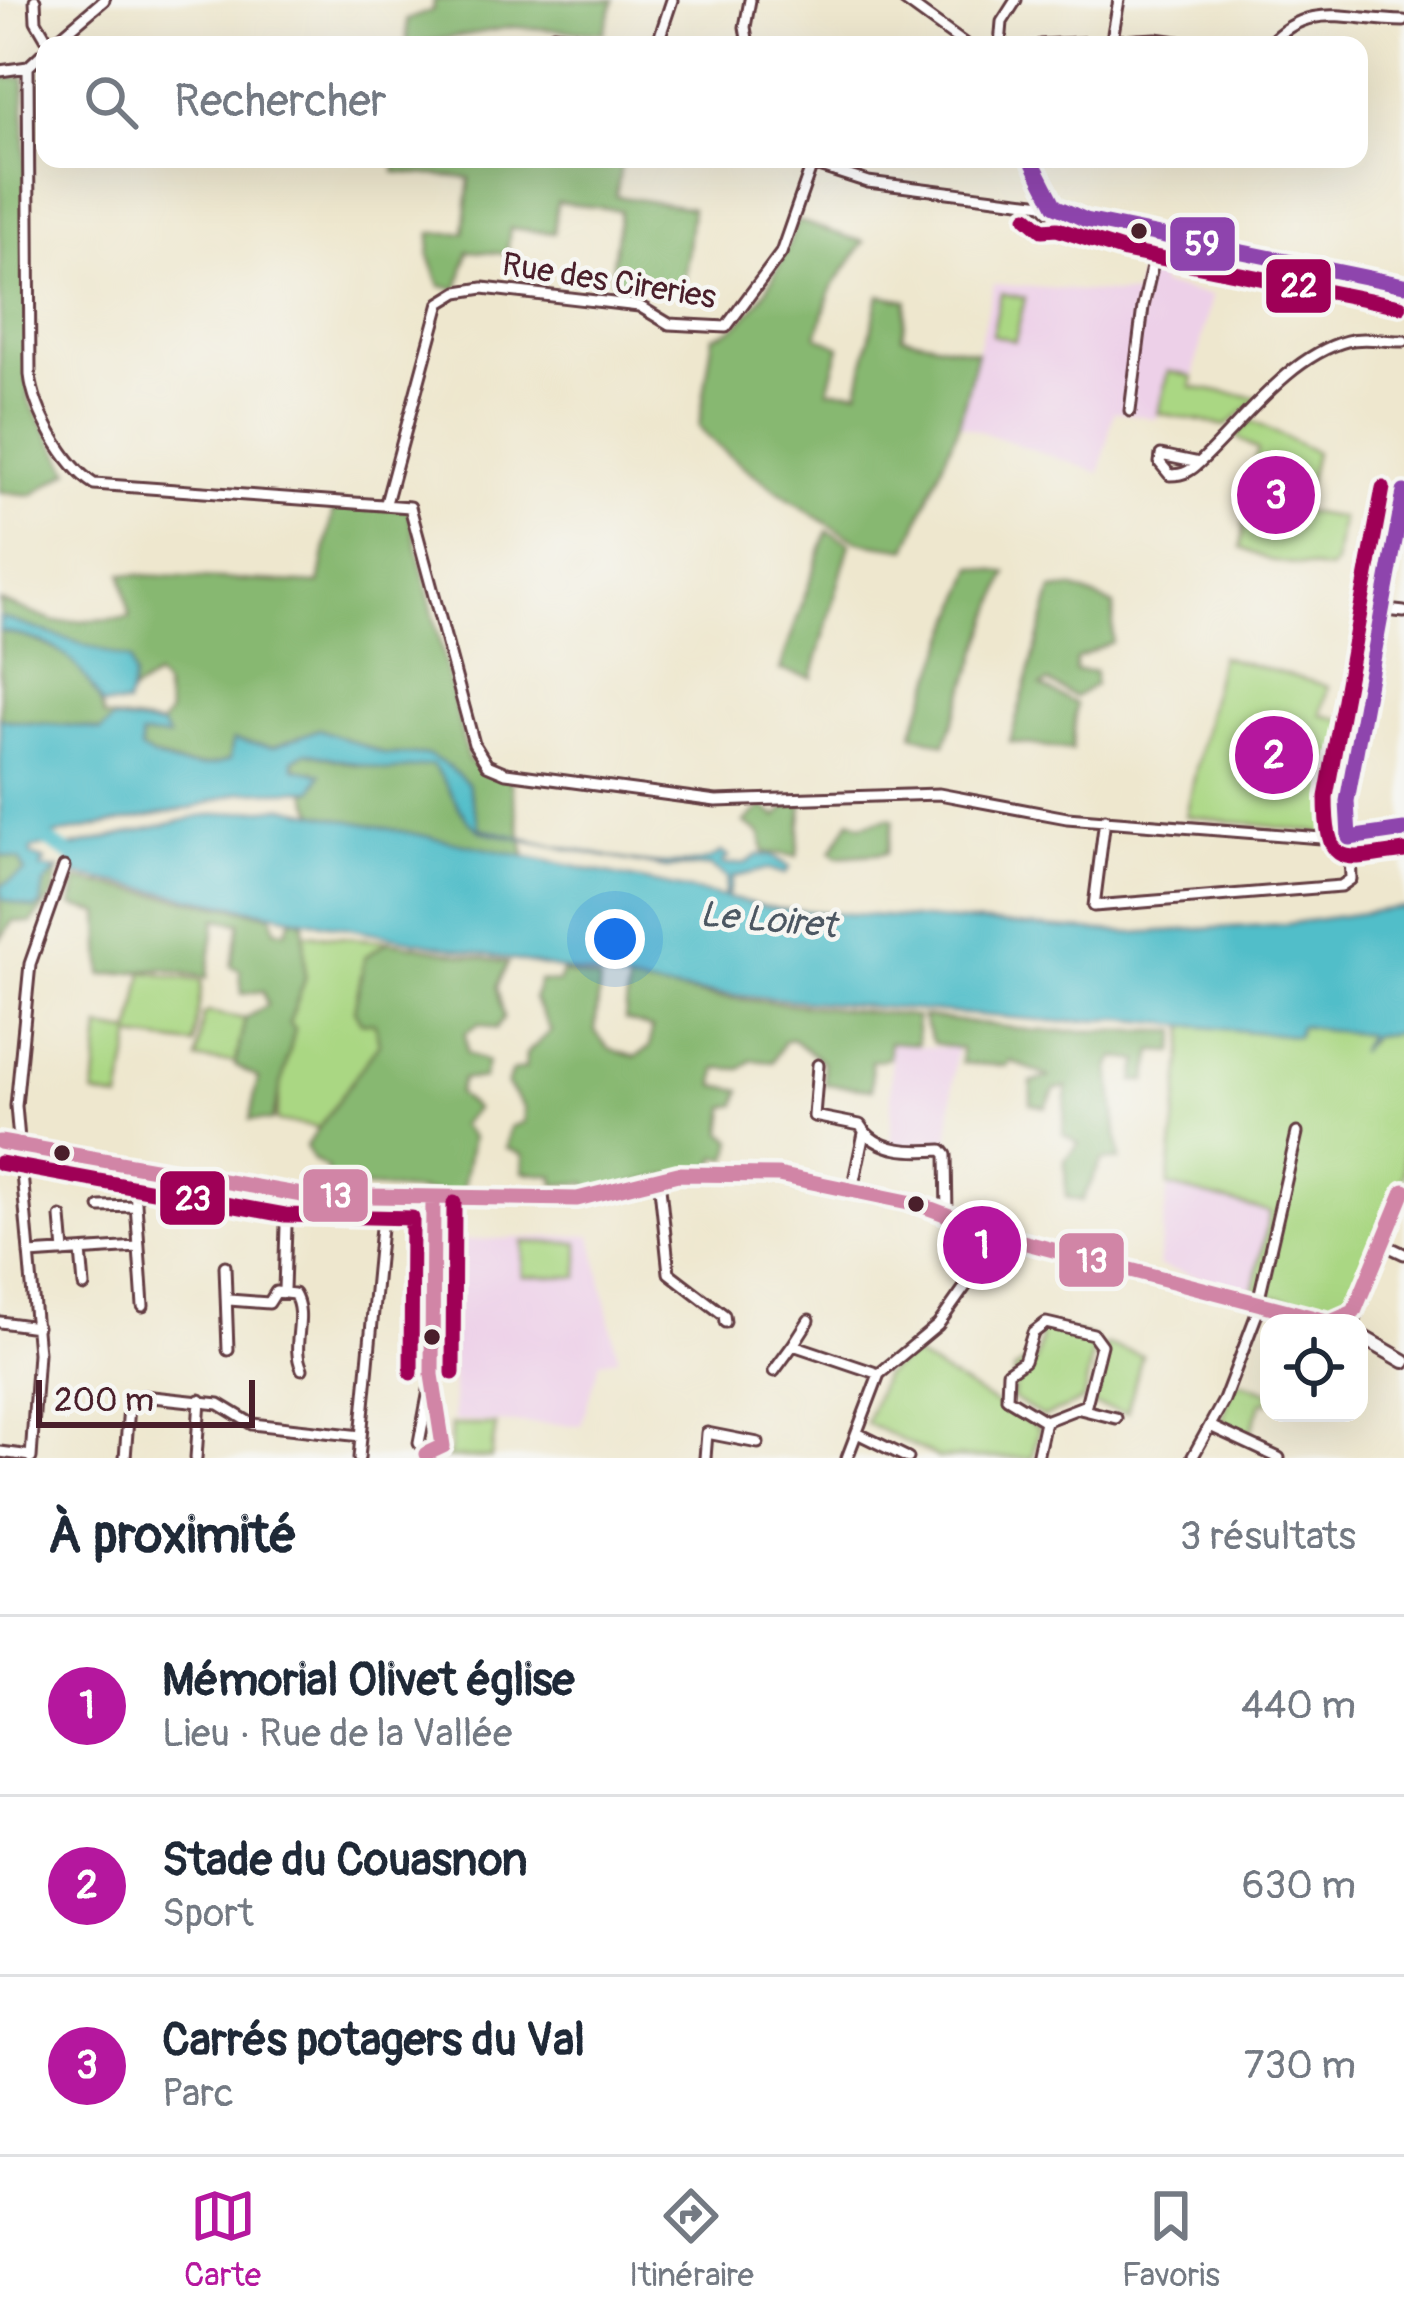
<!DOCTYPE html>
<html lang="fr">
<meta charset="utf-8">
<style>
body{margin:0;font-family:Pangolin,sans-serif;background:#f6f6f7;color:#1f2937}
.controls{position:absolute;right:36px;bottom:36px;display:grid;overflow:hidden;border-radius:24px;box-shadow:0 12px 48px #0002}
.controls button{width:108px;height:108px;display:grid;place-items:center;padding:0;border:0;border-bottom:3px solid #e0e1e3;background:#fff;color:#1f2937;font:60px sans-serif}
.scale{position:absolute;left:36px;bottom:30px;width:219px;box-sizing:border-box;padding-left:12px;border:6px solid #4a1f2b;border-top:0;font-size:33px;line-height:42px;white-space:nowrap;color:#4a1f2b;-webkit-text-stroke:9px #f6f6f2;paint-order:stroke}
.you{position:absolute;left:615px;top:939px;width:42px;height:42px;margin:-30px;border:9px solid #fff;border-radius:50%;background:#1a73e8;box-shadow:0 0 0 18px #1a73e833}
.badge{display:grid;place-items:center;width:78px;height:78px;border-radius:50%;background:#b5179e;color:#fff;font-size:39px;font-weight:700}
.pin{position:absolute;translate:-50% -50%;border:6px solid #fff;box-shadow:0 3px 12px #0006}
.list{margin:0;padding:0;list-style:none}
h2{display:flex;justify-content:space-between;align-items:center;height:156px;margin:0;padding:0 48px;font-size:51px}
h2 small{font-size:39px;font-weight:400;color:#747a83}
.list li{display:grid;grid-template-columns:78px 1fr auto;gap:36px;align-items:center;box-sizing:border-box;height:180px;padding:0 48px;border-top:3px solid #e0e1e3}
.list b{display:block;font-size:45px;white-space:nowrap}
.list p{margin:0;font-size:39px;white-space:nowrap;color:#747a83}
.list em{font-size:39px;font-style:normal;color:#747a83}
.icon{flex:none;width:66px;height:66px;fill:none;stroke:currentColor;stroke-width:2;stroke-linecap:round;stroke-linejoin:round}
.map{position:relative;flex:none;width:1404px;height:1458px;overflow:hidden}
.search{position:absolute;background:#fff;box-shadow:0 12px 48px #0002;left:36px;right:36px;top:36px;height:132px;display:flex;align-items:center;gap:30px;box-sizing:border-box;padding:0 42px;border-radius:24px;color:#747a83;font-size:45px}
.sheet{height:696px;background:#fff}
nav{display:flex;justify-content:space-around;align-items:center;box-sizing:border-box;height:168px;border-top:3px solid #e0e1e3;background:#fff;font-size:33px;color:#747a83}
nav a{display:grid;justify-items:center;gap:6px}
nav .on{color:#b5179e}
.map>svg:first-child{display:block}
</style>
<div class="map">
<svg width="1404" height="1458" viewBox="0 0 1404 1458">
<rect width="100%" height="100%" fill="#f6f6f2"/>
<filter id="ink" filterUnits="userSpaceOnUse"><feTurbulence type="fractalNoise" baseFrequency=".00833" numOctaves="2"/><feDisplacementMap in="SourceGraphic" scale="24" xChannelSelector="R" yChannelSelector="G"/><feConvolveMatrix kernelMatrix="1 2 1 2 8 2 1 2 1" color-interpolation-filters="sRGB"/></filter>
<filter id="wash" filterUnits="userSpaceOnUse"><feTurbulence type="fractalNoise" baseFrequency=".004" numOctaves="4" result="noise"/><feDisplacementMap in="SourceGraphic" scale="48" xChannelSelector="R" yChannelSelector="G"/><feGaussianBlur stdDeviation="2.7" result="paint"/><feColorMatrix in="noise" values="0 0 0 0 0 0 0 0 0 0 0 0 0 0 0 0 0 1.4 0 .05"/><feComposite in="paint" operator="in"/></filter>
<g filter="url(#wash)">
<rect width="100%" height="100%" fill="#eee7ce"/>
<!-- built -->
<path fill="#edd0e8" d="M1148 240 1167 244 1160 285 1212 296 1193 377 1168 371 1157 419 1114 411 1100 473 959 424 994 284 1135 295Z
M891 1044 956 1049 948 1146 907 1150 891 1145Z
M1168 1186 1270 1212 1253 1292 1158 1266Z
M592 1235 618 1358 600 1361 581 1425 454 1421 447 1241Z"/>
<!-- green -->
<path fill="#aad783" stroke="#7a7b57" stroke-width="3" d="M1001 293 1025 298 1015 341 992 335Z
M1168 371 1193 377 1191 387 1260 398 1226 426 1158 413Z
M1252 421 1315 452 1302 511 1341 518 1335 564 1329 570 1269 560 1241 548 1249 478 1258 450 1235 436Z
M1220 656 1328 686 1321 715 1358 723 1343 791V826L1333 834 1186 816Z
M304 934 388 941 365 957 379 1043 321 1128 276 1121 288 1023 305 979Z
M143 972 202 981 194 1045 132 1037 120 1100 94 1094 100 1028 132 1033Z
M208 1012 245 1019 236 1062 197 1060 203 1015Z
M1186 1025 1296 1036 1300 1026 1367 1035 1369 1042 1372 1036 1404 1032V1174L1343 1311 1253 1292 1270 1212 1168 1186Z
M523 1242 579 1243V1277L522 1276Z
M1047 1326 1095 1338 1083 1401 1043 1417 1009 1396 1008 1389 1014 1394V1371L1030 1358 1035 1362 1041 1339 1037 1332Z
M1106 1345 1142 1355 1127 1413 1090 1404 1101 1374 1095 1376Z
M911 1354 1039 1429 1032 1458H939L866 1423 883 1376Z
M1240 1382 1269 1392V1403L1262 1402 1249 1436 1221 1424 1234 1383Z
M451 1425H496L491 1458H443L450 1452Z"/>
<!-- forest -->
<path fill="#87b871" stroke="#686c4e" stroke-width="3" d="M434 0H614L604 33 513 27 407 45V20L433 10Z
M24 77 28 400 70 471 32 495 0 492V78Z
M396 159H622L616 196 692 208 683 294 611 279 620 210 557 202 554 233 510 228 507 254 468 251 458 289 440 286 429 256 431 233H464L470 178 395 172Z
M798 221 864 242 831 289 817 336 840 347 828 390 858 391 879 295 907 300 902 336 977 352 959 424 907 549C891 546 874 545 860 541 835 533 708 446 699 426L713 336C756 329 783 259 798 221Z
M334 504 408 509 468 761 510 779 526 860 315 814 306 792 313 790 314 771 299 772 293 761 306 752 357 765 429 755 385 754 319 729 273 747 233 740 230 759C199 773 170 764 141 750V735L168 737 162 726 119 720 101 731C67 721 35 727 0 718V631C51 641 94 662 104 717L161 725 169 713 164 686 156 677 126 696 134 678 0 617V601L55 622 130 618 122 574 319 584Z
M827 531 850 543 812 678 780 670Z
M974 567 1007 573 945 744 912 734Z
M1072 588 1114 605 1112 642 1076 659 1075 671H1095V685L1075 697 1048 682 1041 686 1076 704 1072 750 1010 742 1052 590Z
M803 803 797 856 764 852 761 834 744 823 763 806 777 817 787 806Z
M889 818 894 820 887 853 837 857 831 852 850 820 861 825Z
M0 855 20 859 41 905 44 884 58 870 53 896 31 923 13 921 0 939Z
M77 880 272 915 275 930 286 931 292 917 304 922 305 979 289 1023 295 1029 272 1121 250 1120 258 1078 235 1065 245 1019 267 1005 263 991 242 994 240 970 231 966 240 923 216 919 207 978 164 969 102 975 100 913 72 906Z
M388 941 508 963 497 987 504 1018 496 1029 479 1024 465 1033 467 1053 487 1062 483 1079H462L458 1094 475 1109 460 1125 472 1138 462 1194 328 1185 327 1168 313 1160 306 1146 379 1043 374 1023 361 1022 354 1010 365 957Z
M562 972 600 981 595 1031 609 1049 635 1057 650 1047 652 1028 625 1020 628 983 716 997 916 1016 918 1044 889 1042V1058L871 1061 872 1089 825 1084 823 1062 792 1039 784 1041 773 1062 752 1060 741 1069 717 1068 715 1085 741 1090 737 1105 726 1107 723 1133 733 1140 729 1158 717 1157 714 1166 590 1192 587 1183 555 1185 554 1176 523 1172V1155L506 1148 510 1127 524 1122V1108L507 1085 512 1071 525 1068 526 1054 551 1031 534 999 539 981 558 983Z
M922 1016 1036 1031H1178L1174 1052 1153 1051 1147 1081H1134L1139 1061 1115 1057 1110 1068 1120 1160H1102L1082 1201 1066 1197 1065 1160 1079 1144 1063 1134 1067 1088 1055 1089 1046 1107 1031 1104V1083L1049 1077 1011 1061 1007 1066 962 1063 961 1049 933 1043Z"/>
<!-- water -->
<path fill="#51bec9" stroke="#4e6e7a" stroke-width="3" d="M0 617 130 660 134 678 127 705H102C74 654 58 643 0 631Z
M0 718C34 728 67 721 101 731L113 720 162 726 169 737 141 736V750C169 766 200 773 230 759L233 740 273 747 319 729 385 754 429 755 449 767 468 784 480 828C528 838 685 886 721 852L729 857 722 862 725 865 746 863 758 855H771L790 867 785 874 769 869 733 877 727 898 778 909 1130 933 1286 924 1404 907V1032L1372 1036 1358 1053 1367 1035 1300 1026 1297 1036 1120 1019 1063 1022 668 990 70 874V847L202 816 283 807 724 897 727 878 710 866 666 868 480 831C457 816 452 786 432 765L389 771 306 752 293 760 294 768 321 774 313 790 240 792 195 807 44 837 45 846 31 849V855L45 861 41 868 58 870 44 884 41 905 35 909 1 899V886L25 872 20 860 0 855Z"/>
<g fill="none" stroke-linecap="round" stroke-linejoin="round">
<!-- river -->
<path stroke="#51bec9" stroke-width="14" d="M33 831 74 857 87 859"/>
</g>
</g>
<g filter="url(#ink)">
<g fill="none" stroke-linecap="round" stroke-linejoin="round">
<!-- minor casing -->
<g stroke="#633d43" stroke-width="15">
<path id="minor" d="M35 0 36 21 50 45
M904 0 966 45
M553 35 652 45
M1112 39 1119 0
M51 45 104 0
M657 45 672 0
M748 45 745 27 750 0
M1000 45 1002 22 1016 0
M1040 45 1156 39 1199 45
M1268 45C1310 0 1344 20 1404 21
M28 67 30 375C34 410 64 465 94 484L410 507 474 744 487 765 506 773 716 801 939 794 1067 818 1334 839 1404 830
M0 71 28 67 45 51
M797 159 868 182 1043 204 1048 210 1055 206 1129 230 1404 285
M1031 159 1055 206
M1130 411 1143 307 1159 236
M1199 463 1161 455 1160 463 1170 475C1185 475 1192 470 1202 460 1244 420 1290 356 1347 341 1365 336 1386 342 1404 341
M386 503 440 303 458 292 483 288 639 306 669 324 726 327 781 253 811 167
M1378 609 1404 612
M1105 819 1094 906 1341 886 1351 879 1348 792 1404 492
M818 1065 814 1116 860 1125C877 1153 913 1152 942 1150L946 1155 947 1215
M134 1174 143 1306
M659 1178 669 1273 724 1315 725 1322
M852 1190 864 1133
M100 1207 136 1206
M61 1217 64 1252
M969 1225 971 1272
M1383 1244 1404 1254
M81 1251 84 1286
M29 1254 138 1247
M225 1266 228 1350
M284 1290 287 1194
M229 1300 269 1303 276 1292 294 1294C308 1317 290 1344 302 1369
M1258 1302 1297 1133
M809 1320 793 1345 879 1374
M0 1322 37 1327
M1354 1323 1404 1191
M774 1371 793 1345
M1080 1409 1116 1418
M1210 1426 1279 1458
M859 1434 908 1458
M0 1452 31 1456
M426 1454 443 1446 432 1375 433 1198
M426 1454 419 1443 430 1385
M31 1458 38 1353 16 1106 30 964 64 867
M125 1458 129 1406 143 1396 219 1404 252 1424 361 1436
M196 1458 200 1400
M359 1458 384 1196
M705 1458 707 1433 758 1443
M847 1458 879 1374 938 1325 1001 1236
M1037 1458 1045 1421 1086 1405 1101 1345 1093 1334 1046 1323 1033 1333 1024 1361 1008 1372 1007 1398 1045 1421
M1192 1458 1224 1400 1261 1303"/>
</g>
<!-- major casing -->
<g stroke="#633d43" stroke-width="18">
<path id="major" d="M0 1142 302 1195 577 1199 678 1174 778 1175 918 1204 1011 1239 1334 1323
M1359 1335 1404 1361"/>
</g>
<!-- minor -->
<use href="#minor" stroke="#fff" stroke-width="9"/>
<!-- major -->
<use href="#major" stroke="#fff" stroke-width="12"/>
<!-- bus-1 casing -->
<g stroke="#f6f6f2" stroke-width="24">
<path id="bus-1" d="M0 1142 302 1195 577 1199 678 1174 778 1175 918 1204 1011 1239 1334 1323
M1331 1322 1354 1312 1404 1191
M426 1454 443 1446 432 1375 433 1198"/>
</g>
<!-- bus-2 casing -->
<g stroke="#f6f6f2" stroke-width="24">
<path id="bus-2" d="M0 1163 285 1215 412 1218 411 1373
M453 1373 454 1203"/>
</g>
<!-- bus-3 casing -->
<g stroke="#f6f6f2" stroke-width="24">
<path id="bus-3" d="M1031 159 1055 206 1086 220 1404 285
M1404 492 1347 801 1349 838 1404 830"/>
</g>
<!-- bus-4 casing -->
<g stroke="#f6f6f2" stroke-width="24">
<path id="bus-4" d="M1027 217 1042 230 1057 229 1125 251 1400 306
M1383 488 1326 797C1326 869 1342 860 1404 851"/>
</g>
<!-- bus-1 -->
<use href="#bus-1" stroke="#d185a6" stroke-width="15"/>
<!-- bus-2 -->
<use href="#bus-2" stroke="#9f0057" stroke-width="15"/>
<!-- bus-3 -->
<use href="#bus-3" stroke="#8e44ad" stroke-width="15"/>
<!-- bus-4 -->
<use href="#bus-4" stroke="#9f0057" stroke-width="15"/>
</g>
</g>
<!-- markers -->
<g fill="#4a1f2b" stroke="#f6f6f2" stroke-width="4.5">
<circle cx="1139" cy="231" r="10"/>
<circle cx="62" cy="1153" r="10"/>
<circle cx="916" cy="1204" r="10"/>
<circle cx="432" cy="1337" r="10"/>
</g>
<g text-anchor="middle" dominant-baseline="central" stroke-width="9" stroke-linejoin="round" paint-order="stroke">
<!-- street labels -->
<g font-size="33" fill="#4a1f2b" stroke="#f6f6f2">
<text transform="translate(609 281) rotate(9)">Rue des Cireries</text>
</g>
<!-- water labels -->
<g font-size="36" font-style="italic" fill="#4c5762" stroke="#f6f6f2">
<text transform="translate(768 920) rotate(5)">Le Loiret</text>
</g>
</g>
<g stroke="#f6f6f2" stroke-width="4.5">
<rect x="1168" y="215" width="69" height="58" rx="12" fill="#8e44ad"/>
<rect x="1264" y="257" width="69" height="58" rx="12" fill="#9f0057"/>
<rect x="301" y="1167" width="69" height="57" rx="12" fill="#d185a6"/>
<rect x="158" y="1169" width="69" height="58" rx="12" fill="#9f0057"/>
<rect x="1057" y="1231" width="69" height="58" rx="12" fill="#d185a6"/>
</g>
<g font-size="33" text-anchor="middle" font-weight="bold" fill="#fff">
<text x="1202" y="255">59</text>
<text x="1299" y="297">22</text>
<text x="336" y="1207">13</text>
<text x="193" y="1210">23</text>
<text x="1092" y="1272">13</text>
</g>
</svg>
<div class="controls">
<button><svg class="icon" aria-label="locate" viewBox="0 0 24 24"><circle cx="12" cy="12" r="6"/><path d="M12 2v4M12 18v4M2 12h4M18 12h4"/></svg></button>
</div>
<div class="scale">200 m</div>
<div class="you"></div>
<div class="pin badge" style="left:982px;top:1245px">1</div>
<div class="pin badge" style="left:1274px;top:755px">2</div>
<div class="pin badge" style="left:1276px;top:495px">3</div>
<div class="search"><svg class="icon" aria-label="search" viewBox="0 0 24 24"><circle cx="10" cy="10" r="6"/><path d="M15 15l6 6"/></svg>Rechercher</div>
</div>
<section class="sheet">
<h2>À proximité<small>3 résultats</small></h2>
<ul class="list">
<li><span class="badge">1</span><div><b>Mémorial Olivet église</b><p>Lieu · Rue de la Vallée</p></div><em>440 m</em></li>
<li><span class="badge">2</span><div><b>Stade du Couasnon</b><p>Sport</p></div><em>630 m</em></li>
<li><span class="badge">3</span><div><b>Carrés potagers du Val</b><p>Parc</p></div><em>730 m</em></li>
</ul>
</section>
<nav>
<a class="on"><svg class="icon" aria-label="map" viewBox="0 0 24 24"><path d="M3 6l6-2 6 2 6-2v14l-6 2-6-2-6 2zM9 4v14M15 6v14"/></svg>Carte</a>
<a><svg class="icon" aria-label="directions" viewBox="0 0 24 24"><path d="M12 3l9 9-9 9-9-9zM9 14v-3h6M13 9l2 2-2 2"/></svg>Itinéraire</a>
<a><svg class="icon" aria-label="saved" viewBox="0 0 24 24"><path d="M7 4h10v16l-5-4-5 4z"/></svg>Favoris</a>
</nav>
